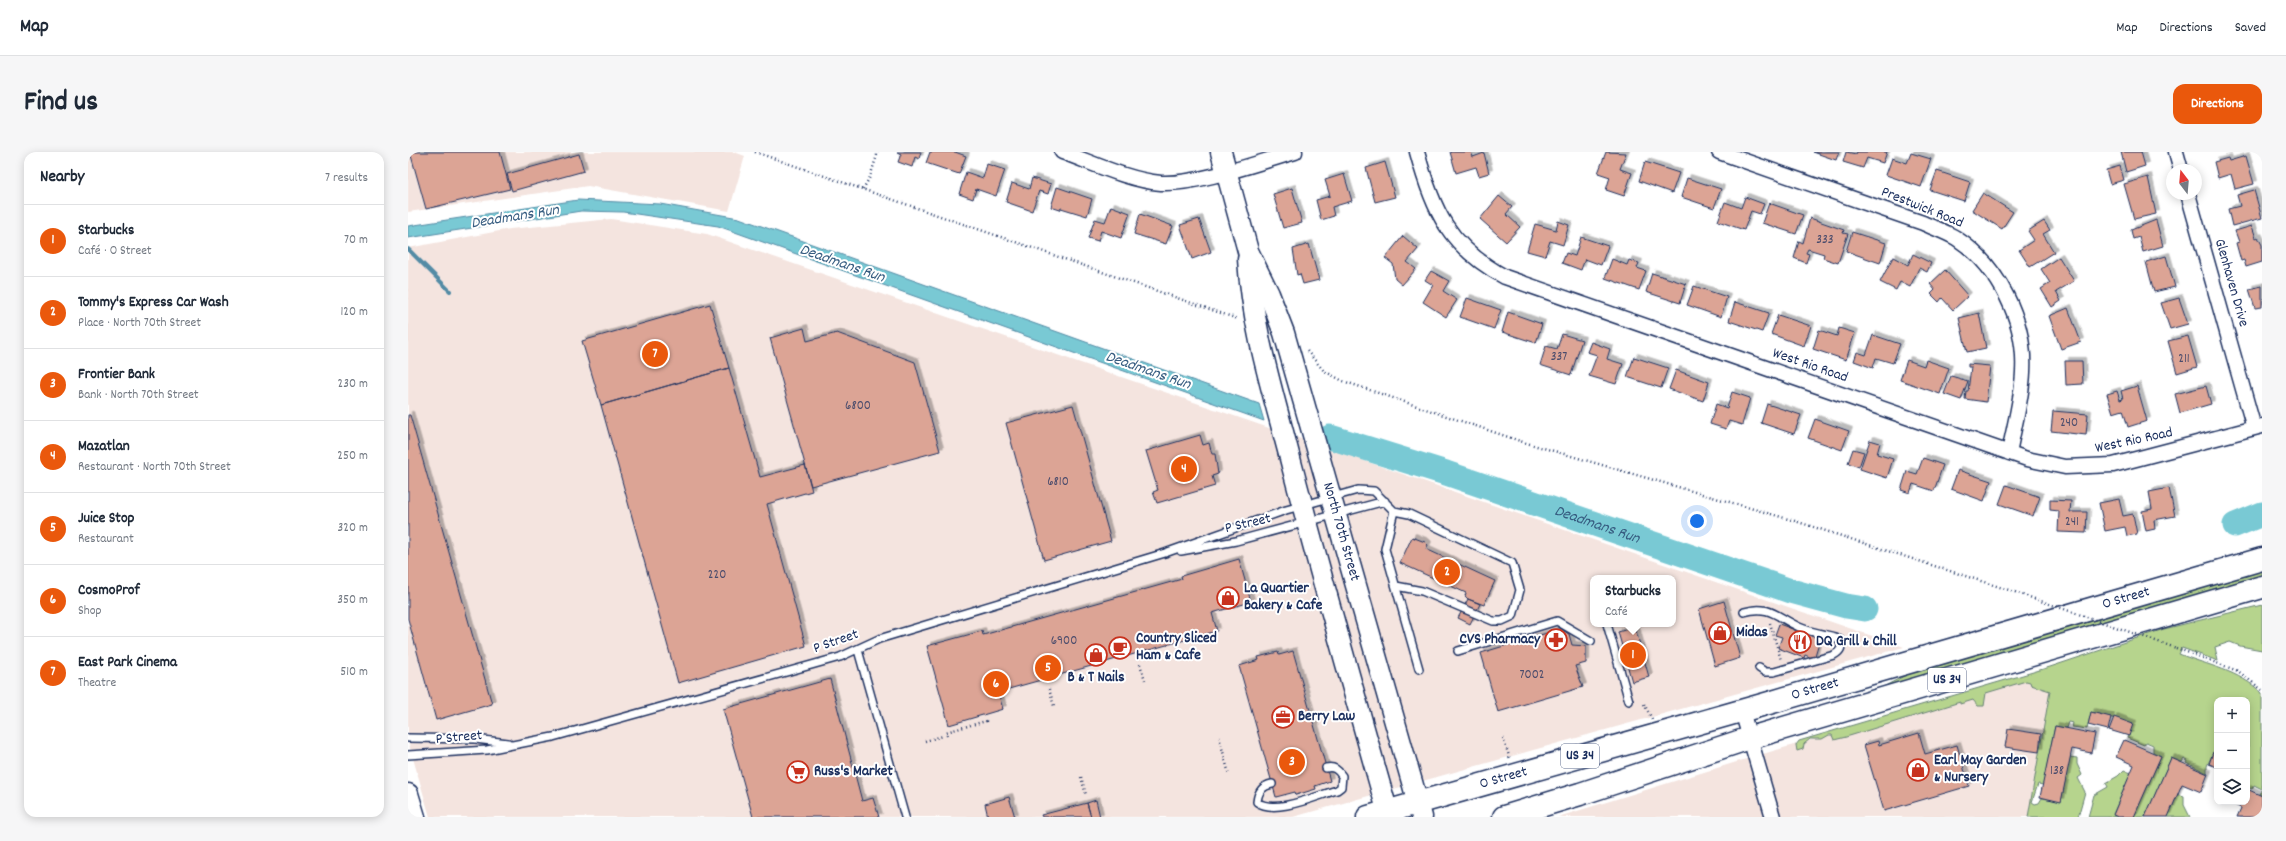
<!DOCTYPE html>
<meta charset="utf-8">
<style>
body{margin:0;font-family:Dekko,sans-serif;background:#f6f6f7;color:#1f2937}
.controls{position:absolute;right:12px;bottom:12px;display:grid;overflow:hidden;border-radius:8px;box-shadow:0 2px 10px #0003}
.controls button{width:36px;height:36px;display:grid;place-items:center;padding:0;border:0;border-bottom:1px solid #e0e1e3;background:#fff;color:#1f2937;font:20px sans-serif}
.compass{position:absolute;left:1758px;top:12px;width:36px;height:36px;border-radius:50%;background:#fff;box-shadow:0 2px 10px #0003;rotate:344deg}
.you{position:absolute;left:1289px;top:369px;width:14px;height:14px;margin:-10px;border:3px solid #fff;border-radius:50%;background:#1a73e8;box-shadow:0 0 0 6px #1a73e833}
.badge{display:grid;place-items:center;width:26px;height:26px;border-radius:50%;background:#ea580c;color:#fff;font-size:13px;font-weight:700}
.pin{position:absolute;translate:-50% -50%;border:2px solid #fff;box-shadow:0 1px 4px #0006}
.popup{position:absolute;left:1182px;top:423px;width:86px;height:52px;box-sizing:border-box;display:grid;place-content:center;border-radius:8px;background:#fff;filter:drop-shadow(0 1px 3px #0005);font-size:13px;white-space:nowrap;color:#747a83}
.popup b{font-size:15px;color:#1f2937}
.popup::after{content:'';position:absolute;left:50%;top:100%;margin-left:-8px;border:8px solid transparent;border-top-color:#fff}
.list{margin:0;padding:0;list-style:none}
h2{display:flex;justify-content:space-between;align-items:center;height:52px;margin:0;padding:0 16px;font-size:17px}
h2 small{font-size:13px;font-weight:400;color:#747a83}
.list li{display:grid;grid-template-columns:26px 1fr auto;gap:12px;align-items:center;box-sizing:border-box;height:72px;padding:0 16px;border-top:1px solid #e0e1e3}
.list b{display:block;font-size:15px;white-space:nowrap}
.list p{margin:0;font-size:13px;white-space:nowrap;color:#747a83}
.list em{font-size:13px;font-style:normal;color:#747a83}
.icon{flex:none;width:22px;height:22px;fill:none;stroke:currentColor;stroke-width:2;stroke-linecap:round;stroke-linejoin:round}
.map{position:relative;flex:none;width:1854px;height:665px;overflow:hidden;border-radius:12px}
header{display:flex;align-items:center;gap:24px;box-sizing:border-box;height:56px;padding:0 20px;background:#fff;border-bottom:1px solid #e0e1e3}
header strong{font-size:19px}
nav{display:flex;gap:22px;margin-inline-start:auto;font-size:14px}
.intro{display:flex;align-items:center;justify-content:space-between;box-sizing:border-box;height:96px;padding:0 24px}
h1{margin:0;font-size:28px}
.button{padding:10px 18px;border-radius:12px;background:#ea580c;color:#fff;font-size:14px;font-weight:700}
main{display:flex;gap:24px;padding:0 24px}
aside{flex:1;background:#fff;border-radius:12px;box-shadow:0 2px 10px #0003}
.map>svg:first-child{display:block}
</style>
<header>
<strong>Map</strong>
<nav><a>Map</a><a>Directions</a><a>Saved</a></nav>
</header>
<div class="intro"><h1>Find us</h1><a class="button">Directions</a></div>
<main>
<aside>
<h2>Nearby<small>7 results</small></h2>
<ul class="list">
<li><span class="badge">1</span><div><b>Starbucks</b><p>Café · O Street</p></div><em>70 m</em></li>
<li><span class="badge">2</span><div><b>Tommy's Express Car Wash</b><p>Place · North 70th Street</p></div><em>120 m</em></li>
<li><span class="badge">3</span><div><b>Frontier Bank</b><p>Bank · North 70th Street</p></div><em>230 m</em></li>
<li><span class="badge">4</span><div><b>Mazatlan</b><p>Restaurant · North 70th Street</p></div><em>250 m</em></li>
<li><span class="badge">5</span><div><b>Juice Stop</b><p>Restaurant</p></div><em>320 m</em></li>
<li><span class="badge">6</span><div><b>CosmoProf</b><p>Shop</p></div><em>350 m</em></li>
<li><span class="badge">7</span><div><b>East Park Cinema</b><p>Theatre</p></div><em>510 m</em></li>
</ul>
</aside>
<div class="map">
<svg width="1854" height="665" viewBox="0 0 1854 665">
<defs>
<filter id="shadow"><feDropShadow dx="3.5" dy="-3.5" stdDeviation="0" flood-color="#0004"/></filter>
</defs>
<rect width="100%" height="100%" fill="#fff"/>
<filter id="ink" filterUnits="userSpaceOnUse"><feTurbulence type="fractalNoise" baseFrequency=".025" numOctaves="2"/><feDisplacementMap in="SourceGraphic" scale="8" xChannelSelector="R" yChannelSelector="G"/><feConvolveMatrix kernelMatrix="1 2 1 2 8 2 1 2 1" color-interpolation-filters="sRGB"/></filter>
<g filter="url(#ink)">
<!-- built -->
<path fill="#f4e4df" fill-rule="evenodd" d="M0 0H326L337 4 321 59 180 34 0 60Z
M203 67 299 82 1496 495 885 665H22L0 589V96L102 77ZM1185 426H1265V472H1185Z
M1620 525 1643 534 1620 665H1150L1348 604Z"/>
<!-- green -->
<path fill="#b6d48d" stroke="#688276" d="M1854 414V424L1475 535 1502 521Z
M1854 453V498L1832 494 1822 490 1807 495 1810 509 1774 496 1771 502C1801 514 1830 518 1854 541V644L1851 642 1854 637 1846 633 1844 637 1839 635C1839 628 1841 620 1841 613 1840 592 1839 570 1839 548H1809V602L1805 601 1799 614V621L1779 611 1780 609 1776 607 1774 610 1763 606 1737 665H1726L1753 604 1745 600V593L1738 590 1736 593 1719 586 1725 572 1683 560 1679 577 1664 575 1665 571 1660 570 1658 576 1647 574 1635 633 1630 632 1624 650 1627 652 1631 651 1634 646 1653 649 1662 605 1669 606V612L1674 623 1670 626 1677 640 1670 665H1620L1642 539 1623 533 1622 530 1618 529 1578 541 1576 554H1570L1565 548 1552 552V550L1438 585 1426 588 1424 583H1421L1414 587H1402L1396 592 1395 597 1389 599 1388 593 1391 589 1642 515 1756 477Z
M1716 618 1723 621 1705 662 1710 665H1680L1686 643 1700 635 1698 631 1710 624Z
M1770 642 1776 644V653L1782 665H1760Z"/>
<!-- water -->
<path fill="#79c9d4" stroke="#538ba5" d="M170 48 252 52 331 66 851 252 856 269 310 74 215 60 173 59 0 86V74Z"/>
<g fill="none" stroke-linecap="round" stroke-linejoin="round">
<!-- stream -->
<path stroke="#538ba5" stroke-width="4" d="M0 97 42 139"/>
<!-- river -->
<g stroke="#79c9d4" stroke-width="25">
<path id="s1" d="M922 285 1038 321 1383 439 1438 454 1457 457"/>
<path d="M1827 373 1854 362"/>
</g>
</g>
<!-- building -->
<path fill="#dca495" stroke="#1b2f5e" filter="url(#shadow)" d="M2 0H92L102 37 18 57Z
M489 0H513L511 7 507 5 504 15 490 10 493 2Z
M522 0H547L558 4 551 22 518 11Z
M1042 0H1063L1065 5 1076 1 1081 21 1071 24 1068 15 1048 21Z
M1198 0 1218 1 1212 17 1224 21 1216 44 1198 38 1202 25 1190 21Z
M1405 0H1431L1428 8Z
M1438 0 1448 2 1449 0H1479L1475 11 1459 6 1455 16 1435 10Z
M1713 0H1733L1737 14 1718 20Z
M1503 1 1523 7 1513 35 1478 23 1484 6 1499 11Z
M171 2 176 19 104 39 99 22Z
M1838 4 1846 32 1827 37 1823 22 1810 26 1806 10 1820 6 1821 9Z
M977 10 987 45 967 50 958 16Z
M1237 10 1271 21 1264 41 1231 29Z
M579 12 597 18 588 44 568 37 565 47 551 42 558 20 575 26Z
M1712 14 1716 28 1702 32 1698 18Z
M1529 19 1562 30 1556 49 1522 38Z
M936 22 944 49 924 55 926 64 913 68 908 48 922 44 917 28Z
M1740 25 1748 62 1726 67 1716 32Z
M624 26 643 32 640 42 631 39 624 59 598 50 604 31 621 37Z
M1279 26 1313 37 1306 56 1273 45Z
M649 35 684 47 679 64 653 56 652 58 643 55Z
M884 36 894 71 875 76 865 42Z
M1846 38 1854 66 1824 74 1820 57 1832 54 1829 43Z
M1575 41 1605 60 1594 77 1564 58Z
M1091 44 1104 55 1098 62 1112 75 1098 90 1072 67Z
M1337 45 1356 52 1352 62 1343 59 1336 78 1310 69 1317 50 1333 56Z
M1361 51 1395 63 1388 82 1354 71Z
M703 54 722 61 713 86 693 79 690 89 680 86 687 67 697 70Z
M732 62 765 74 758 92 726 82Z
M1402 66 1436 78 1435 81 1440 82 1430 111 1415 106 1416 102 1400 97 1398 101 1401 102 1398 111 1386 106 1391 89 1395 91Z
M791 67 803 100 784 107 772 73Z
M1748 68 1755 94 1735 100 1731 85 1725 87 1723 78Z
M1150 69 1161 73 1155 93 1142 89 1137 104 1119 99 1127 72 1148 78Z
M1636 69 1642 78 1635 82 1646 100 1622 115 1611 98 1626 88 1620 79Z
M1844 74 1848 86 1850 85 1854 93V110L1838 115 1836 108 1833 109 1828 91 1831 90 1827 79Z
M1444 80 1478 91 1472 111 1438 99Z
M995 84 1010 97 999 110 1008 117 994 133 987 127 985 112 977 106Z
M1173 85 1200 94 1193 113 1177 107 1173 118 1154 111 1158 101 1167 104Z
M901 92 911 128 895 132 892 122 889 123 885 97Z
M1505 102 1523 111 1519 120 1511 116 1502 135 1492 130 1488 138 1472 130 1485 105 1500 113Z
M1758 104 1767 135 1746 140 1738 110Z
M1651 105 1666 129 1648 140 1653 149 1644 155 1633 137 1642 131 1633 117Z
M1204 107 1219 113 1221 108 1231 111 1229 116 1238 119 1231 138 1197 126Z
M1537 118 1560 144 1545 158 1534 146 1531 150 1523 142 1527 138 1522 132Z
M1023 119 1041 129 1035 139 1049 148 1038 165 1015 150 1025 133 1017 128Z
M1244 121 1278 132 1272 151 1238 140Z
M1286 134 1319 145 1313 165 1279 153Z
M1854 134V155L1847 156 1841 137Z
M1059 146 1093 158 1086 177 1052 165Z
M1771 146 1780 172 1762 177 1753 151Z
M1327 150 1361 161 1354 180 1321 169Z
M302 152 321 216 193 253 174 189Z
M1660 156 1673 190 1653 197 1641 164Z
M1100 160 1134 172 1128 191 1094 180Z
M1571 161 1578 196 1559 200 1551 166Z
M1370 163 1403 174 1396 194 1363 182Z
M396 176 399 189 429 181 507 210 532 299 403 334 362 186Z
M1431 176 1447 181 1438 208 1405 197 1411 178 1429 184Z
M1154 182 1174 188 1163 223 1132 213 1138 194 1149 197Z
M1465 183 1492 192 1485 211 1468 206 1465 216 1446 209 1449 200 1458 203Z
M1780 184 1789 215 1769 221 1760 189Z
M1183 190 1202 197 1199 207 1215 212 1208 232 1181 224 1189 203 1179 200Z
M1226 205 1260 216 1253 236 1219 225Z
M1499 208 1516 214 1518 208 1541 216 1532 242 1492 228Z
M1657 209H1674L1675 232 1658 233Z
M1560 212 1582 214 1578 250 1557 247 1558 239H1560L1563 215H1560Z
M321 216 352 325 397 313 404 339 359 352 398 494 270 531 193 253Z
M1268 218 1301 230 1295 249 1261 237Z
M1543 224 1560 229 1553 248 1536 242Z
M1729 234 1739 269 1720 275 1715 258 1705 261 1699 242 1709 239 1712 248 1715 247 1713 239Z
M1798 234 1803 252 1772 261 1767 242Z
M1324 240 1342 246 1334 273 1321 269 1318 277 1302 272 1308 252 1319 256Z
M1359 252 1393 263 1386 282 1353 271Z
M665 253 703 389 636 408 598 271Z
M1645 259 1680 262 1678 283 1643 279Z
M0 263H2L84 552 28 568 0 467Z
M1407 267 1441 279 1434 298 1400 286Z
M792 283 795 293 801 291 804 302H807L810 322 804 324 807 334 749 351 745 340 750 338 738 299Z
M1462 288 1472 291 1469 302 1485 307 1479 326 1452 317Z
M1445 297 1456 300 1451 315 1440 311Z
M1515 306 1535 313 1526 339 1505 332 1502 341 1493 338 1499 319 1509 322Z
M1550 318 1583 329 1576 349 1543 337Z
M1598 333 1632 345 1625 364 1591 352Z
M1761 336 1767 364 1746 368 1747 377 1738 379 1734 359 1744 357 1741 340Z
M1711 347 1715 364 1725 362 1729 382 1719 384 1717 375 1697 379 1691 351Z
M1642 348 1663 349 1662 360H1679L1678 381 1650 380 1651 359 1642 358Z
M1004 385 1017 390 1020 393 1018 397 1087 429 1076 453 1060 447 1057 444 1058 441 992 411Z
M831 407 843 450 804 461 809 479 590 540 595 557 541 573 519 494 574 479 575 483 774 427 773 424Z
M1060 447 1072 452 1062 472 1050 466Z
M1316 449 1332 506 1307 514 1291 457Z
M1371 472 1412 487 1406 507 1397 503 1396 506 1370 496 1374 485 1367 483Z
M1227 475 1241 525 1224 530 1210 480Z
M1152 477 1161 482 1164 493 1178 494V511L1167 514 1175 535 1090 560 1073 501Z
M885 499 922 629 907 634 908 637 888 643 887 640 868 645 831 514 851 508 850 505 870 500 871 503Z
M422 527 454 649 465 646 471 665H345L315 557Z
M1683 560 1703 565 1700 578 1680 573Z
M1706 565 1725 572 1721 584 1701 578Z
M1647 574 1687 582 1683 601 1664 597 1653 650 1632 645Z
M1600 577 1633 582 1631 600 1597 595Z
M1511 581 1517 602 1549 593 1561 634 1476 659 1456 593 1470 589 1471 593Z
M1716 588 1753 604 1726 665H1710L1705 663 1726 613 1708 605Z
M1805 600 1809 602V615L1801 612Z
M1763 606 1800 622 1793 640 1774 632 1760 665H1737Z
M1839 637 1854 644V660L1852 665H1829L1833 656 1820 650H1839Z
M601 645 607 665H580L577 652Z
M688 648 692 665H683L679 651Z
M679 651 683 665H634L633 663Z"/>
<g fill="none" stroke-linecap="round" stroke-linejoin="round">
<!-- service casing -->
<g stroke="#1b2f5e" stroke-width="10">
<path id="service" d="M986 359 1001 362 1104 411 1112 438 1105 464 1094 469H1085L1014 439 988 434
M773 399 828 389 977 349
M1336 460C1362 452 1370 466 1391 475 1402 480 1415 482 1427 485L1432 488C1434 496 1433 499 1426 503L1366 520H1357L1351 516
M1199 472 1221 549
M450 498 497 665
M1050 499 1149 469 1183 489
M0 586 67 587 100 591
M0 603 79 598 145 585 432 505 471 487 757 401 878 358 950 338 966 339 986 359 977 397 1011 517
M864 632C854 634 850 640 849 650 867 663 908 644 929 638L933 635 934 624C930 618 926 614 918 616"/>
</g>
<!-- minor casing -->
<g stroke="#1b2f5e" stroke-width="17">
<path id="minor" d="M654 0C685 11 720 28 753 31 788 33 852 10 887 0
M1009 0C1025 59 1041 95 1097 125L1619 307 1657 315 1705 313 1854 274
M1311 0 1515 71C1526 76 1538 80 1548 86 1591 114 1618 169 1615 220 1614 247 1606 274 1601 301
M1768 0 1773 18
M1780 42 1846 276
M1334 559 1365 665"/>
</g>
<!-- secondary casing -->
<g stroke="#1b2f5e" stroke-width="23">
<g id="secondary">
<path id="s2" d="M813 0 840 99 861 142 876 181 1014 665"/>
<path d="M840 107C844 177 867 247 884 314 915 432 948 548 981 665"/>
<path d="M0 642 7 665"/>
</g>
</g>
<!-- primary casing -->
<g stroke="#1b2f5e" stroke-width="25">
<g id="primary">
<path id="s3" d="M960 665 1361 551 1854 407"/>
<path d="M1096 665 1172 642 1342 586 1854 435"/>
</g>
</g>
<!-- path -->
<path stroke="#1b2f5e" stroke-width="2.5" stroke-dasharray="1 3" stroke-linecap="butt" d="M347 0 830 167
M455 37 462 25 470 0
M899 199 916 219 935 229 1115 290 1387 369 1607 440
M1362 471 1373 508
M1768 496 1830 519 1854 538
M732 512 737 528
M641 537 646 554
M1236 552 1244 567
M539 583 538 580 578 569 577 566
M811 585 821 622
M1095 586 1102 607
M517 589 535 584
M673 625 678 643"/>
<!-- service -->
<use href="#service" stroke="#fff" stroke-width="7"/>
<!-- minor -->
<use href="#minor" stroke="#fff" stroke-width="14"/>
<!-- secondary -->
<use href="#secondary" stroke="#fff" stroke-width="20"/>
<!-- primary -->
<use href="#primary" stroke="#fff" stroke-width="22"/>
<!-- path-bridge -->
<path stroke="#1b2f5e" stroke-width="2.5" stroke-dasharray="1 3" stroke-linecap="butt" d="M1607 440 1768 496"/>
</g>
</g>
<!-- icons -->
<defs>
<g id="shop-ring" transform="scale(1.15)"><circle r="9.5" fill="#fff" stroke="#c8321e" stroke-width="1.5"/><path d="M-5-2.5h2.3a2.7 3.5 0 0 1 5.4 0H5L5.5 6h-11ZM-1.5-2.5h3a1.5 2.3 0 0 0-3 0Z" fill="#c8321e"/></g>
<g id="pharmacy-ring" transform="scale(1.15)"><circle r="9.5" fill="#fff" stroke="#c8321e" stroke-width="1.5"/><path d="M-2-6h4v4h4v4h-4v4h-4v-4h-4v-4h4Z" fill="#c8321e"/></g>
<g id="restaurant-ring" transform="scale(1.15)"><circle r="9.5" fill="#fff" stroke="#c8321e" stroke-width="1.5"/><path d="M-5-6h1v4h1v-4h1v4h1v-4h1v5L-1.5 .5V6h-2V.5L-5-1ZM5-6V6H3V1.5H1.5Q1.5-4 5-6Z" fill="#c8321e"/></g>
<g id="cafe-ring" transform="scale(1.15)"><circle r="9.5" fill="#fff" stroke="#c8321e" stroke-width="1.5"/><path d="M-5.5-4.5H6V0H3Q3 3.5 0 3.5H-2.5Q-5.5 3.5-5.5 0ZM3-3.2v2h1.7v-2ZM-6 4.5H4V6H-6Z" fill="#c8321e"/></g>
<g id="office-ring" transform="scale(1.15)"><circle r="9.5" fill="#fff" stroke="#c8321e" stroke-width="1.5"/><path d="M-6-3h4V-5.5h4V-3h4V5H-6ZM-1-4.5V-3h2v-1.5ZM-6 0V1H6V0Z" fill="#c8321e"/></g>
<g id="supermarket-ring" transform="scale(1.15)"><circle r="9.5" fill="#fff" stroke="#c8321e" stroke-width="1.5"/><path d="M-6-5.5h2.5l.6 2H6L4.5 2H-2.5L-4.4-4H-6ZM-1.5 3.2a1.3 1.3 0 1 0 .1 0ZM3 3.2a1.3 1.3 0 1 0 .1 0Z" fill="#c8321e"/></g>
</defs>
<g fill-rule="evenodd">
<use href="#shop-ring" x="820" y="446"/>
<use href="#shop-ring" x="1312" y="481"/>
<use href="#pharmacy-ring" x="1148" y="488"/>
<use href="#restaurant-ring" x="1392" y="490"/>
<use href="#cafe-ring" x="712" y="496"/>
<use href="#shop-ring" x="688" y="503"/>
<use href="#office-ring" x="875" y="565"/>
<use href="#shop-ring" x="1510" y="618"/>
<use href="#supermarket-ring" x="390" y="620"/>
</g>
<g text-anchor="middle" dominant-baseline="central" stroke-width="4" stroke-linejoin="round" paint-order="stroke">
<!-- number labels -->
<g font-size="13" fill="#4b4c6c">
<text x="1417" y="88">333</text>
<text x="1151" y="205">337</text>
<text x="1776" y="207">211</text>
<text x="450" y="254">6800</text>
<text x="1661" y="271">240</text>
<text x="650" y="330">6810</text>
<text x="1664" y="370">241</text>
<text x="309" y="423">220</text>
<text x="656" y="489">6900</text>
<text x="1124" y="523">7002</text>
<text x="1649" y="619">138</text>
</g>
<!-- shield labels -->
<g fill="#fff" stroke="#5f6d8e" stroke-width="1">
<rect x="1520" y="516" width="38" height="24" rx="3"/>
<rect x="1153" y="592" width="38" height="24" rx="3"/>
</g>
<g font-size="14" font-weight="bold" fill="#1b2f5e">
<text x="1539" y="528">US 34</text>
<text x="1172" y="604">US 34</text>
</g>
<!-- street labels -->
<g font-size="15" fill="#1b2f5e" stroke="#fff">
<text transform="translate(1514 56) rotate(22)">Prestwick Road</text>
<text transform="translate(1823 131) rotate(74)">Glenhaven Drive</text>
<text transform="translate(1402 214) rotate(19)">West Rio Road</text>
<text transform="translate(1726 289) rotate(-12)">West Rio Road</text>
<text transform="translate(840 372) rotate(-13)">P Street</text>
<text stroke="none"><textPath href="#s2" startOffset="399">North 70th Street</textPath></text>
<text stroke="none"><textPath href="#s3" startOffset="789">O Street</textPath></text>
<text transform="translate(428 490) rotate(-19)">P Street</text>
<text stroke="none"><textPath href="#s3" startOffset="465">O Street</textPath></text>
<text transform="translate(51 586) rotate(-5)">P Street</text>
<text stroke="none"><textPath href="#s3" startOffset="141">O Street</textPath></text>
</g>
<!-- poi labels -->
<g font-size="15" font-weight="bold" fill="#1b2f5e" stroke="#fff" text-anchor="start">
<text x="836" y="437">La Quartier<tspan x="836" dy="17">Bakery &amp; Cafe</tspan></text>
<text x="1328" y="481">Midas</text>
<text x="728" y="487">Country Sliced<tspan x="728" dy="17">Ham &amp; Cafe</tspan></text>
<text x="1132" y="488" text-anchor="end">CVS Pharmacy</text>
<text x="1408" y="490">DQ Grill &amp; Chill</text>
<text x="688" y="526" text-anchor="middle">B &amp; T Nails</text>
<text x="890" y="565">Berry Law</text>
<text x="1526" y="609">Earl May Garden<tspan x="1526" dy="17">&amp; Nursery</tspan></text>
<text x="406" y="620">Russ's Market</text>
</g>
<!-- water labels -->
<g font-size="16" font-style="italic" fill="#375d81" stroke="#fff">
<text transform="translate(107 65) rotate(-9)">Deadmans Run</text>
<text transform="translate(434 112) rotate(19)">Deadmans Run</text>
<text transform="translate(740 219) rotate(19)">Deadmans Run</text>
<text stroke="none"><textPath href="#s1" startOffset="281">Deadmans Run</textPath></text>
</g>
</g>
</svg>
<div class="controls">
<button>+</button>
<button>−</button>
<button><svg class="icon" aria-label="layers" viewBox="0 0 24 24"><path d="M12 4l9 5-9 5-9-5zM3 14l9 5 9-5"/></svg></button>
</div>
<svg class="compass" viewBox="-18 -18 36 36"><path d="M0-13l5 13h-10z" fill="#e53935"/><path d="M0 13l5-13h-10z" fill="#747a83"/></svg>
<div class="you"></div>
<div class="pin badge" style="left:1225px;top:503px">1</div>
<div class="popup"><b>Starbucks</b>Café</div>
<div class="pin badge" style="left:1039px;top:420px">2</div>
<div class="pin badge" style="left:884px;top:610px">3</div>
<div class="pin badge" style="left:776px;top:317px">4</div>
<div class="pin badge" style="left:640px;top:516px">5</div>
<div class="pin badge" style="left:588px;top:532px">6</div>
<div class="pin badge" style="left:247px;top:202px">7</div>
</div>
</main>
